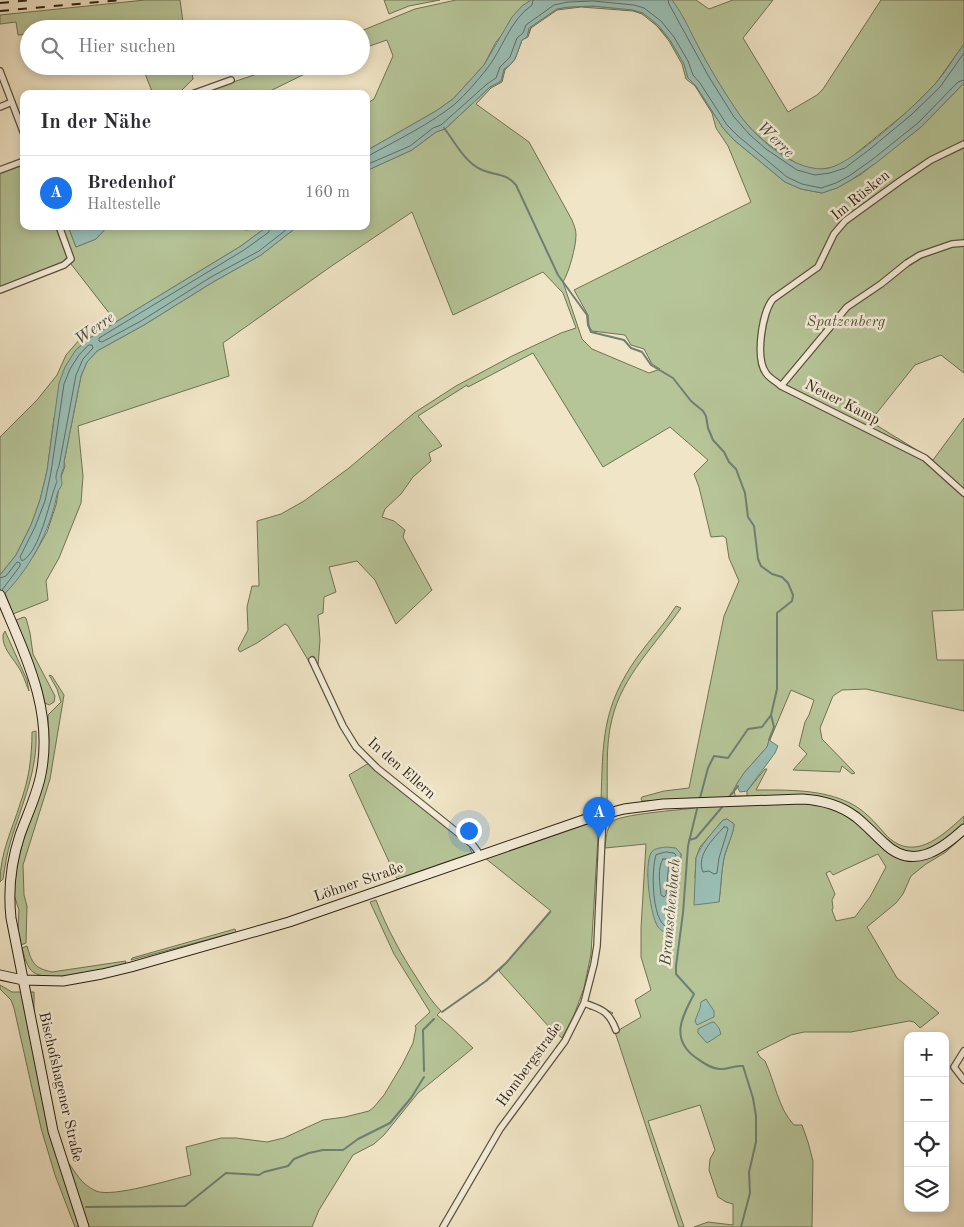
<!DOCTYPE html>
<html lang="de">
<meta charset="utf-8">
<style>
body{margin:0;font-family:"Old Standard TT",serif;background:#f2f2f3;color:#2b2b33}
.controls{position:absolute;right:15px;bottom:15px;display:grid;overflow:hidden;border-radius:10px;box-shadow:0 2px 8px #0003}
.controls button{width:45px;height:45px;display:grid;place-items:center;padding:0;border:0;border-bottom:1px solid #e1e1e2;background:#fff;color:#2b2b33;font:25px sans-serif}
.you{position:absolute;left:468px;top:830px;width:18px;height:18px;margin:-12px;border:4px solid #fff;border-radius:50%;background:#1a73e8;box-shadow:0 0 0 8px #1a73e833}
.badge{display:grid;place-items:center;width:32px;height:32px;border-radius:50%;background:#1a73e8;color:#fff;font-size:16px;font-weight:700}
.pin{position:absolute;translate:-50% -41px;filter:drop-shadow(0 1px 2px #0008)}
.pin::after{content:'';position:absolute;top:26px;width:18px;height:15px;background:inherit;clip-path:polygon(0 0,100% 0,50% 100%)}
.list{margin:0;padding:0;list-style:none}
h2{display:flex;justify-content:space-between;align-items:center;height:65px;margin:0;padding:0 20px;font-size:21px}
h2 small{font-size:16px;font-weight:400;color:#7c7c81}
.list li{display:grid;grid-template-columns:32px 1fr auto;gap:15px;align-items:center;box-sizing:border-box;height:75px;padding:0 20px;border-top:1px solid #e1e1e2}
.list b{display:block;font-size:19px;white-space:nowrap}
.list p{margin:0;font-size:16px;white-space:nowrap;color:#7c7c81}
.list em{font-size:16px;font-style:normal;color:#7c7c81}
.icon{flex:none;width:28px;height:28px;fill:none;stroke:currentColor;stroke-width:2;stroke-linecap:round;stroke-linejoin:round}
.map{position:relative;flex:none;width:964px;height:1227px;overflow:hidden}
.search{position:absolute;background:#fff;box-shadow:0 2px 8px #0003;left:20px;top:20px;width:350px;height:55px;display:flex;align-items:center;gap:12px;box-sizing:border-box;padding:0 18px;border-radius:28px;color:#7c7c81;font-size:19px}
.panel{position:absolute;background:#fff;box-shadow:0 2px 8px #0003;left:20px;top:90px;width:350px;height:140px;border-radius:10px}
.map>svg:first-child{display:block}
</style>
<div class="map">
<svg width="964" height="1227" viewBox="0 0 964 1227">
<rect width="100%" height="100%" fill="#f0e5c6"/>
<filter id="stains"><feTurbulence type="fractalNoise" baseFrequency=".004" numOctaves="4"/><feColorMatrix values="0 0 0 0 .2 0 0 0 0 .09 0 0 0 0 .02 0 0 0 .5 -.17"/></filter>
<radialGradient id="worn" r=".72"><stop offset=".6" stop-color="#630" stop-opacity="0"/><stop offset="1" stop-color="#630" stop-opacity=".3"/></radialGradient>
<!-- green -->
<path fill="#b6c598" stroke="#707254" fill-rule="evenodd" d="M145 0H180L184 29H129L127 24 101 29H29V34L18 35 16 22 0 24V15Z
M384 0H440L409 6 389 14Z
M456 0H531L528 3 496 42 484 65 453 99 436 111 366 151V104L374 99 393 56 387 40 361 49V31L415 9Z
M672 0H696L709 9 733 0H773L743 38 788 112 817 95 823 89 881 0H964V44L936 83 908 111 843 164 829 168 816 170 800 166 769 145 754 132 738 114 713 74Z
M593 6 633 10 643 13 651 19 670 40 684 64 688 78 696 86 723 128 734 140 785 182 801 189 822 193 837 188 860 175 921 127 964 83V373L941 355 915 365 876 414 872 412 868 420 933 460 964 418V610L932 611 937 660H964V711L866 689 842 690 833 696 820 728 822 739 855 773 852 774 842 766 840 772 793 770 807 754 799 746 805 722 809 715 814 700 791 690 767 747 744 773 734 789 735 796H747V791L765 769H767L756 790C788 790 821 789 850 803 864 810 875 822 885 834 913 864 942 836 964 816V835L946 852 926 864 911 876 903 894 896 903 867 927 897 978 939 1013 920 1028 914 1022 909 1021 851 1032H804L791 1035 757 1052 760 1057 765 1061C775 1082 778 1108 794 1125H802L808 1142 813 1161 812 1227H694L708 1222 733 1225V1204L726 1202 718 1197 709 1170 710 1159 715 1150 700 1105 648 1121 684 1227H679L616 1035C610 1022 604 1010 589 1009L591 1002 613 1013 611 1015 619 1030 641 1017 635 1000 651 990 641 957V928L646 844 605 848C606 840 606 829 612 822 619 814 681 810 695 808L698 799 642 801 641 799 642 797 664 791 689 788 724 616 739 581 729 558 726 538 723 536 711 537 699 487 694 474 708 460 670 427 603 467 533 353 468 387 467 385 418 416C426 427 435 435 442 446L429 453 431 461 413 477 401 494 385 509 382 517 394 521 405 530 403 537 432 590 396 624 375 580 357 561 329 567 336 592 324 597 323 613 318 615 320 640 318 666 347 730 356 744 372 761 471 841 469 846 472 853 397 879 349 775 369 763 356 750 315 672 288 626 285 624 257 643 240 652 238 649 248 630 247 607 252 586H259L257 521 281 514 304 501 349 468 414 413 456 386 512 356 561 333 576 328 563 293 543 272 453 315 412 212 333 265 223 343 229 376 78 426 83 476 81 503 59 558 46 581 48 600 13 614 5 593 34 555 47 532 56 505 61 477 65 466 64 462 81 376 87 362 97 351 144 325 213 282 261 255 298 226H366V171L412 150 436 132 445 129 490 87 501 81 504 69 510 65 515 59 522 40 528 33 532 25 557 9 568 7ZM581 7 633 11 642 14 657 26 669 41 682 64 686 79 695 86 712 113 716 128 728 146 751 202 574 290 588 315 589 326 592 331 625 335 631 345 644 349 652 364 660 369 649 373 592 349 582 339 563 282C569 272 576 247 576 235 576 230 574 225 572 220L529 142 476 104 491 88 502 82 505 70 515 59 522 40 528 37 531 28 557 10ZM727 819 734 824C734 832 726 849 724 858 721 872 721 888 719 902L695 878 696 858 700 847 723 820ZM652 852 681 854 676 906 670 934 648 876 649 860ZM878 854 886 867 870 897 855 917 836 921 832 910 833 908 832 900 835 894 826 873 830 871 833 875Z
M142 66H191L193 79 178 94H153Z
M280 66H321L264 94H214L213 89Z
M24 165V226H55L67 257 63 262 0 287V173Z
M61 226H68L76 247 96 239 108 226H241L245 230C254 230 260 226 268 226L241 246 88 339 75 351 54 418 47 471 40 500 31 525 16 555 0 575V437L37 400 57 375 66 355 80 339 113 318 71 264 73 258Z
M676 606 681 608C657 643 622 676 612 719 605 746 608 776 607 804L601 803C603 742 601 708 638 656 650 639 665 624 676 606Z
M24 617 26 618 30 633 33 654 55 696 54 702 49 705 45 703 41 687 16 620Z
M5 631 27 680 29 691C25 682 23 673 17 665 11 656 2 647 3 635Z
M49 675 52 676 64 695 50 779 23 865 24 895 27 906 26 943 21 945 18 929 19 910 14 895 15 876 23 841 41 792 45 775 49 740 48 715 61 702 57 689Z
M36 731C38 770 22 804 11 840 7 853 5 866 3 879L0 882C0 853 12 830 20 804 29 779 32 757 32 732Z
M587 824C594 825 597 830 598 836L591 954 584 988 574 1015 562 1038 550 1028 499 971 551 911 485 858Z
M376 900C387 929 401 954 418 980 425 991 432 1002 441 1011L437 1015 451 1027 473 1048 418 1093 384 1135 374 1144 353 1155 319 1210 312 1227H75L55 1175 41 1128 14 1008 11 1000 0 989V985L12 992H34V1013L57 1129 74 1187 88 1224 67 1161C76 1172 80 1184 96 1191 113 1198 172 1179 191 1175L186 1147 221 1138H236L267 1142 284 1138 323 1120 345 1117 369 1111 374 1107 384 1095 402 1065 413 1043 416 1028 415 1026 430 1012 394 954 370 902Z
M235 929 236 932 131 960 132 958Z
M27 946C32 963 34 968 52 972L126 961 125 964C106 969 49 984 33 972 27 968 24 955 22 948Z"/>
<!-- water -->
<path fill="#9abfb6" stroke="#6e7f74" d="M531 0H672C683 14 690 31 698 46 710 69 723 90 737 111 754 137 797 175 829 168 853 163 917 104 935 84 946 72 954 57 964 44V83L921 127 876 163 851 180 837 188 822 193 801 189 785 182 734 140 723 128 696 86 688 78 684 64 670 40 658 25 643 13 633 10 593 6 568 7 557 9 529 28 527 37 522 40 515 59 510 65 504 69 501 81 490 87 445 129 436 132 412 150 366 171V151L436 111 453 99 484 65 512 17 522 6Z
M68 226H108L96 239 76 247Z
M268 226H298L261 255 213 282 144 325 97 351 87 362 81 376 64 462C65 468 61 471 61 477 61 479 62 481 62 484 61 488 58 490 57 494 51 530 27 574 0 598V575L16 555 31 525 40 500 47 471 59 383 65 367 75 351 88 339 241 246Z
M769 740 778 746 775 753 747 791 740 792 736 785 744 773 767 747Z
M727 819 734 824C734 833 726 848 724 858 721 872 721 888 719 902L694 905 696 858C701 844 713 832 723 820Z
M666 847 676 848 681 854C679 881 678 909 670 934H667C663 931 658 929 656 923 650 910 644 866 651 853 654 848 660 848 666 847Z
M706 999 714 1011V1017L697 1025 695 1021 700 1008 701 1002Z
M712 1022H714L719 1028 721 1034 707 1043 698 1033V1029Z"/>
<g fill="none" stroke-linecap="round" stroke-linejoin="round">
<!-- shore -->
<path stroke="#626e63" stroke-width="1" d="M668 0 669 4 709 77 734 117 750 135 766 149 797 170 815 175 830 173 845 168 870 149 911 115 940 87 964 53
M366 155H370C399 139 430 124 455 104 466 94 477 81 486 70 503 49 509 21 532 5L533 0
M366 165 410 146 433 128 441 125 487 84 496 78 500 67 510 57 517 38 523 33 526 25 554 5 568 2 593 1 634 5 644 8 661 21 674 37 688 61 693 75 700 83 727 125 738 136 787 177 802 184 821 188 836 183 849 176 873 159 918 123 958 82 964 80
M270 226 269 232 244 250 99 338V341L102 342 141 321 211 277 259 251 291 226
M89 345H92L93 348 83 359 76 375 59 466C58 469 56 473 56 477 56 482 58 479 56 484 49 502 40 552 22 561L20 557 35 527 45 501 51 472 64 384 70 369 79 355Z
M0 578 6 576 17 562 20 563V566L2 590
M724 827H727L728 829 719 858 717 873 714 874 709 871 703 872C696 855 713 839 724 827Z
M666 852 674 853 676 855 671 905 668 924 665 926C652 917 651 870 656 855Z
M663 859H667L669 861 666 895 664 897 661 895C660 884 657 868 663 859Z"/>
<!-- stream -->
<path stroke="#6e7f74" stroke-width="2" d="M444 128C455 142 464 161 480 169 494 176 505 172 516 185L558 275 587 315 588 325 591 332 624 340 631 348 642 352 651 365 673 378 691 401 703 411 706 416 708 428 713 440 724 452 729 462 736 469 745 493 748 517 754 526 758 559 761 566 772 574 782 577 788 583 793 595 792 601 777 613V689L771 715 762 727 748 729 728 758 714 756 708 768 700 798
M769 740 774 727 771 715
M729 797 738 786
M697 809 688 846 683 913 676 966V974L694 994C682 1017 670 1038 695 1057 702 1062 711 1069 720 1069 728 1070 732 1065 743 1066L753 1098 756 1116V1142L749 1172 750 1193 741 1227
M689 840 696 838 723 806
M442 1012 486 981 507 962 550 912
M424 1071 423 1030 434 1019
M86 1207 185 1206 226 1173 259 1175 264 1172 288 1166 294 1159 309 1153 323 1150H343L358 1139 390 1123 411 1098 424 1077"/>
<!-- street casing -->
<g stroke="#5c503e" stroke-width="8">
<path id="street" d="M0 71 24 134
M192 94 231 80
M0 107 12 102
M964 144 931 160 900 181 845 221 834 234 818 267 773 299C762 312 755 358 766 373 769 378 777 382 781 386L925 458 964 493
M0 170 24 161
M0 290 64 265 71 259 59 226
M781 386 847 307 881 284 907 263 920 255 952 244 964 243
M312 660 343 726 356 747 377 768 473 845 481 856
M584 1003C601 1009 609 1011 616 1030
M964 1051 954 1067 964 1080
M443 1227 500 1129 565 1041 584 1003 594 964 597 946 603 814"/>
</g>
<!-- secondary casing -->
<g stroke="#2b1e10" stroke-width="11">
<path id="secondary" d="M0 595C24 653 54 709 41 774 37 795 27 815 20 835 11 862 8 890 11 918L53 1131 84 1227
M0 975 23 980 63 981 102 974 131 967 289 922 589 818 624 809 663 804 802 799C822 800 840 805 856 817 866 825 874 834 884 843 912 871 941 850 964 829"/>
</g>
<!-- street -->
<use href="#street" stroke="#f5eeda" stroke-width="5.5"/>
<!-- secondary -->
<use href="#secondary" stroke="#f5eeda" stroke-width="9"/>
<!-- rail -->
<path stroke="#2b1e10" stroke-width="2" stroke-dasharray="9 9" stroke-linecap="butt" d="M0 3 32 0
M0 11 121 0"/>
</g>
<g text-anchor="middle" dominant-baseline="central" stroke-width="5" stroke-linejoin="round" paint-order="stroke">
<!-- street labels -->
<g font-size="15" fill="#2b1e10" stroke="#f5eeda">
<text transform="translate(861 196) rotate(-39)">Im Rüsken</text>
<text transform="translate(842 403) rotate(27)">Neuer Kamp</text>
<text transform="translate(401 769) rotate(41)">In den Ellern</text>
<text transform="translate(359 883) rotate(-19)">Löhner Straße</text>
<text transform="translate(530 1065) rotate(-54)">Hombergstraße</text>
<text transform="translate(60 1087) rotate(77)">Bischofshagener Straße</text>
</g>
<!-- park labels -->
<g font-size="15" font-style="italic" fill="#555039" stroke="#f5eeda">
<text x="846" y="322">Spatzenberg</text>
</g>
<!-- water labels -->
<g font-size="16" font-style="italic" fill="#4c4e42" stroke="#f5eeda">
<text transform="translate(775 140) rotate(44)">Werre</text>
<text transform="translate(95 329) rotate(-35)">Werre</text>
<text transform="translate(671 912) rotate(-85)">Bramschenbach</text>
</g>
</g>
<rect width="100%" height="100%" filter="url(#stains)"/>
<rect width="100%" height="100%" fill="url(#worn)"/>
</svg>
<div class="controls">
<button>+</button>
<button>−</button>
<button><svg class="icon" aria-label="locate" viewBox="0 0 24 24"><circle cx="12" cy="12" r="6"/><path d="M12 2v4M12 18v4M2 12h4M18 12h4"/></svg></button>
<button><svg class="icon" aria-label="layers" viewBox="0 0 24 24"><path d="M12 4l9 5-9 5-9-5zM3 14l9 5 9-5"/></svg></button>
</div>
<div class="you"></div>
<div class="pin badge" style="left:599px;top:838px">A</div>
<div class="search"><svg class="icon" aria-label="search" viewBox="0 0 24 24"><circle cx="10" cy="10" r="6"/><path d="M15 15l6 6"/></svg>Hier suchen</div>
<section class="panel">
<h2>In der Nähe<small></small></h2>
<ul class="list">
<li><span class="badge">A</span><div><b>Bredenhof</b><p>Haltestelle</p></div><em>160 m</em></li>
</ul>
</section>
</div>
